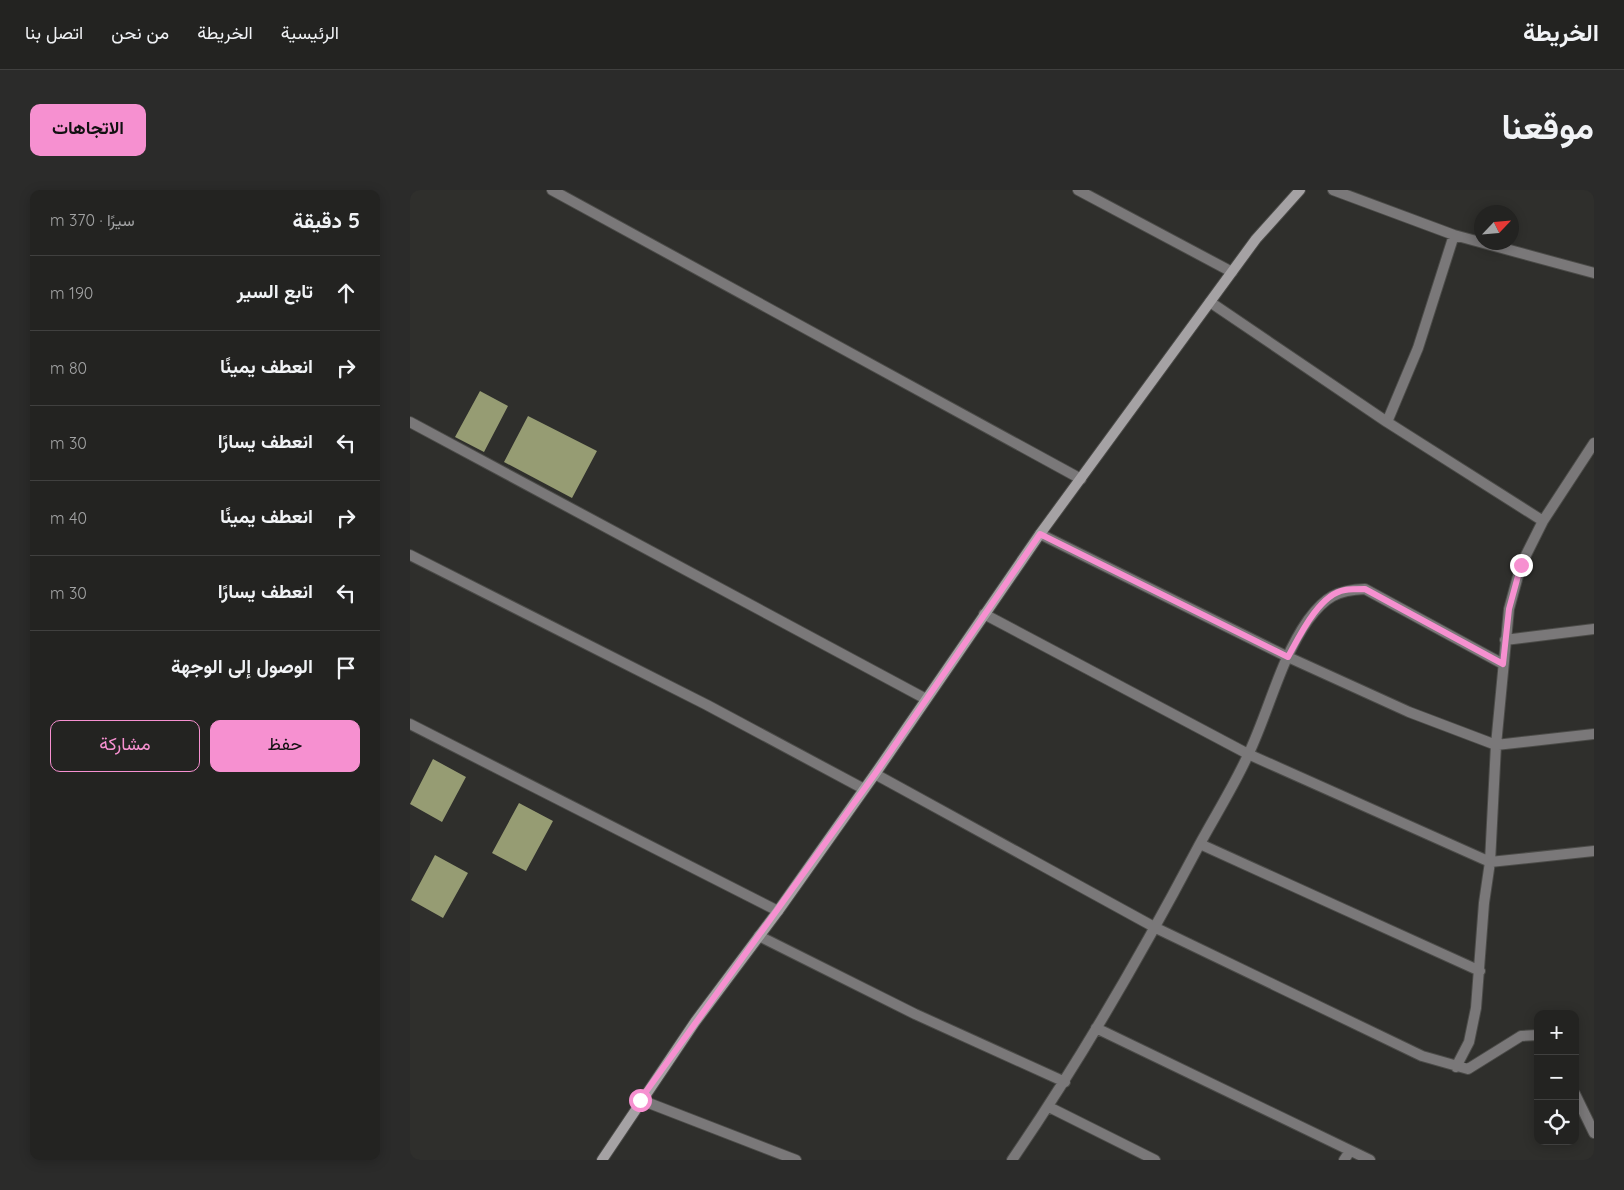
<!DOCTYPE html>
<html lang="ar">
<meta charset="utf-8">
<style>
body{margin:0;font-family:Quicksand,Vazirmatn,sans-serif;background:#2b2b2a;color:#f1f3f6;direction:rtl}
.controls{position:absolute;right:15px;bottom:15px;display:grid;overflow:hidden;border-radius:10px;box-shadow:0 2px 12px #0003}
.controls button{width:45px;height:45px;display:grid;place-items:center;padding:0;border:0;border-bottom:1px solid #40403f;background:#232321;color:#f1f3f6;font:25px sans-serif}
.compass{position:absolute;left:1064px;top:15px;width:45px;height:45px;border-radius:50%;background:#232321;box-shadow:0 2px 12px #0003;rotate:64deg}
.stop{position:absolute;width:15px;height:15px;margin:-11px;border:4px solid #f690d0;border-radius:50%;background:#fff}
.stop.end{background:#f690d0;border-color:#fff;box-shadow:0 1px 5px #0008}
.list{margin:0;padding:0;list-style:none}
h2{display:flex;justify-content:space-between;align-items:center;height:65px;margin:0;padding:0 20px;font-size:21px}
h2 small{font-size:16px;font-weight:400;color:#a3a4a5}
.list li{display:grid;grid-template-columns:32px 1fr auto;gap:15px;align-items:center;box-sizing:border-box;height:75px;padding:0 20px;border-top:1px solid #40403f}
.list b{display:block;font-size:19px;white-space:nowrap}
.list em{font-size:16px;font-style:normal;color:#a3a4a5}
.actions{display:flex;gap:10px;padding:15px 20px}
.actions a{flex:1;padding:11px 0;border:1px solid #f690d0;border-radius:10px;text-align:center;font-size:18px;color:#f690d0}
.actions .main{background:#f690d0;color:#111}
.icon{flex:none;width:28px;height:28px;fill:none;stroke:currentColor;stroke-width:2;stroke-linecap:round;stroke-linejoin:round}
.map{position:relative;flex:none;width:1184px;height:970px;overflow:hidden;direction:ltr;border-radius:10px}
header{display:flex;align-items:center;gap:30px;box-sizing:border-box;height:70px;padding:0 25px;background:#232321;border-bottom:1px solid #40403f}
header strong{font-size:24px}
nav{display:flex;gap:28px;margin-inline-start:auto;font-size:18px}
.intro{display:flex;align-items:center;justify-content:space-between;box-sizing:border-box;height:120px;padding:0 30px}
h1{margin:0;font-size:35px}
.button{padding:12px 22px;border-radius:10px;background:#f690d0;color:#111;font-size:18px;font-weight:700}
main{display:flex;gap:30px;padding:0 30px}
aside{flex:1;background:#232321;border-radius:10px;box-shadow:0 2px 12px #0003}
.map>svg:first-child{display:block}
</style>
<header>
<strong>الخريطة</strong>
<nav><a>الرئيسية</a><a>الخريطة</a><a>من نحن</a><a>اتصل بنا</a></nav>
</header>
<div class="intro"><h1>موقعنا</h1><a class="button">الاتجاهات</a></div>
<main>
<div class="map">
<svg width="1184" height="970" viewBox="0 0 1184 970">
<rect width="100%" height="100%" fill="#2f2f2c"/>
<!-- building -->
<path fill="#969c73" d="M70 201 98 216 74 262 45 247Z
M118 226 187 261 162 308 94 272Z
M23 569 56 587 32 632 0 614Z
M109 613 143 631 116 681 82 663Z
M25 665 58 683 33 728 1 710Z"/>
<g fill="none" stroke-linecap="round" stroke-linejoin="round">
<!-- minor casing -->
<g stroke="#4b4b48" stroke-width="12">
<path id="minor" d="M142 0 671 289
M668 0 822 82
M923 0 1044 45 1184 83
M800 112 977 232 1133 331
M0 232 516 509
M977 232 1008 158 1044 45
M630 344 878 467 999 522 1086 555 1184 544
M0 365 297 515 454 599
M574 424 838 564 1080 672 1184 661
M1095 450 1184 439
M0 534 368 721
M465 584 746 738 1012 866 1058 879 1111 846 1128 845
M790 654 1070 781
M349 746 505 824 655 892
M686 838 960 970
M1046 877 1059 852 1066 818 1074 713 1080 672 1086 555 1099 419 1111 375 1133 331 1184 253
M1165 904 1184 943
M231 910 386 970
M639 917 745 970
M602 970C670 871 730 767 786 661 803 629 823 598 838 565 859 521 870 470 898 430 915 407 927 400 955 399L1093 474
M934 970 940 961"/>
</g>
<!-- secondary casing -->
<g stroke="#4b4b48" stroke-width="12">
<path id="secondary" d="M192 970 285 832 368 721 465 584 630 344 846 49 890 0"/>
</g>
<!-- minor -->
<use href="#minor" stroke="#7a7879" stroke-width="10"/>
<!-- secondary -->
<use href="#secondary" stroke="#a5a2a4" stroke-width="10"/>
</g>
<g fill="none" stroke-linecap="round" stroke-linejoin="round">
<!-- route -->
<path stroke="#f690d0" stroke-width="6" d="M230 910 465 584 630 344 878 467C889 447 909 404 935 400 941 399 948 399 955 399L1093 474 1099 419 1111 375"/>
</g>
</svg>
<div class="controls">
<button>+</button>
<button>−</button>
<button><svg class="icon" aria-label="locate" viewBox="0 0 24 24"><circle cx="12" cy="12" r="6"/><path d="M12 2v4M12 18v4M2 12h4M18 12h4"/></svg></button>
</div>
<svg class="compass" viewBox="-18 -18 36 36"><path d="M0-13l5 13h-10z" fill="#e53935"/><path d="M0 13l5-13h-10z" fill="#a3a4a5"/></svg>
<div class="stop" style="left:230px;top:910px"></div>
<div class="stop end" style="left:1111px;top:375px"></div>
</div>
<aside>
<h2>5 دقيقة<small>سيرًا · 370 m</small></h2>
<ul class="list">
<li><svg class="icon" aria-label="ahead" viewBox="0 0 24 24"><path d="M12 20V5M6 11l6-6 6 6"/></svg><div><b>تابع السير</b></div><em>190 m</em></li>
<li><svg class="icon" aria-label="right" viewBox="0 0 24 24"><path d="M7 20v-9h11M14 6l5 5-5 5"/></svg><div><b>انعطف يمينًا</b></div><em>80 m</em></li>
<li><svg class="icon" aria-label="left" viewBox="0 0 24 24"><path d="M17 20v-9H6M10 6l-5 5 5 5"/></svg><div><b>انعطف يسارًا</b></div><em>30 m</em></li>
<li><svg class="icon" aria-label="right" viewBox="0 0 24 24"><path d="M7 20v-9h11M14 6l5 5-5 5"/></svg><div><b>انعطف يمينًا</b></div><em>40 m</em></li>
<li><svg class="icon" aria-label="left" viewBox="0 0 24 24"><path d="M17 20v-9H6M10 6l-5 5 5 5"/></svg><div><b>انعطف يسارًا</b></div><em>30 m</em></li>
<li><svg class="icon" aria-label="arrive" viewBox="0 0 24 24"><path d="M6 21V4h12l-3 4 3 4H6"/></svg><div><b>الوصول إلى الوجهة</b></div></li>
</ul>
<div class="actions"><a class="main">حفظ</a><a>مشاركة</a></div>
</aside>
</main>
